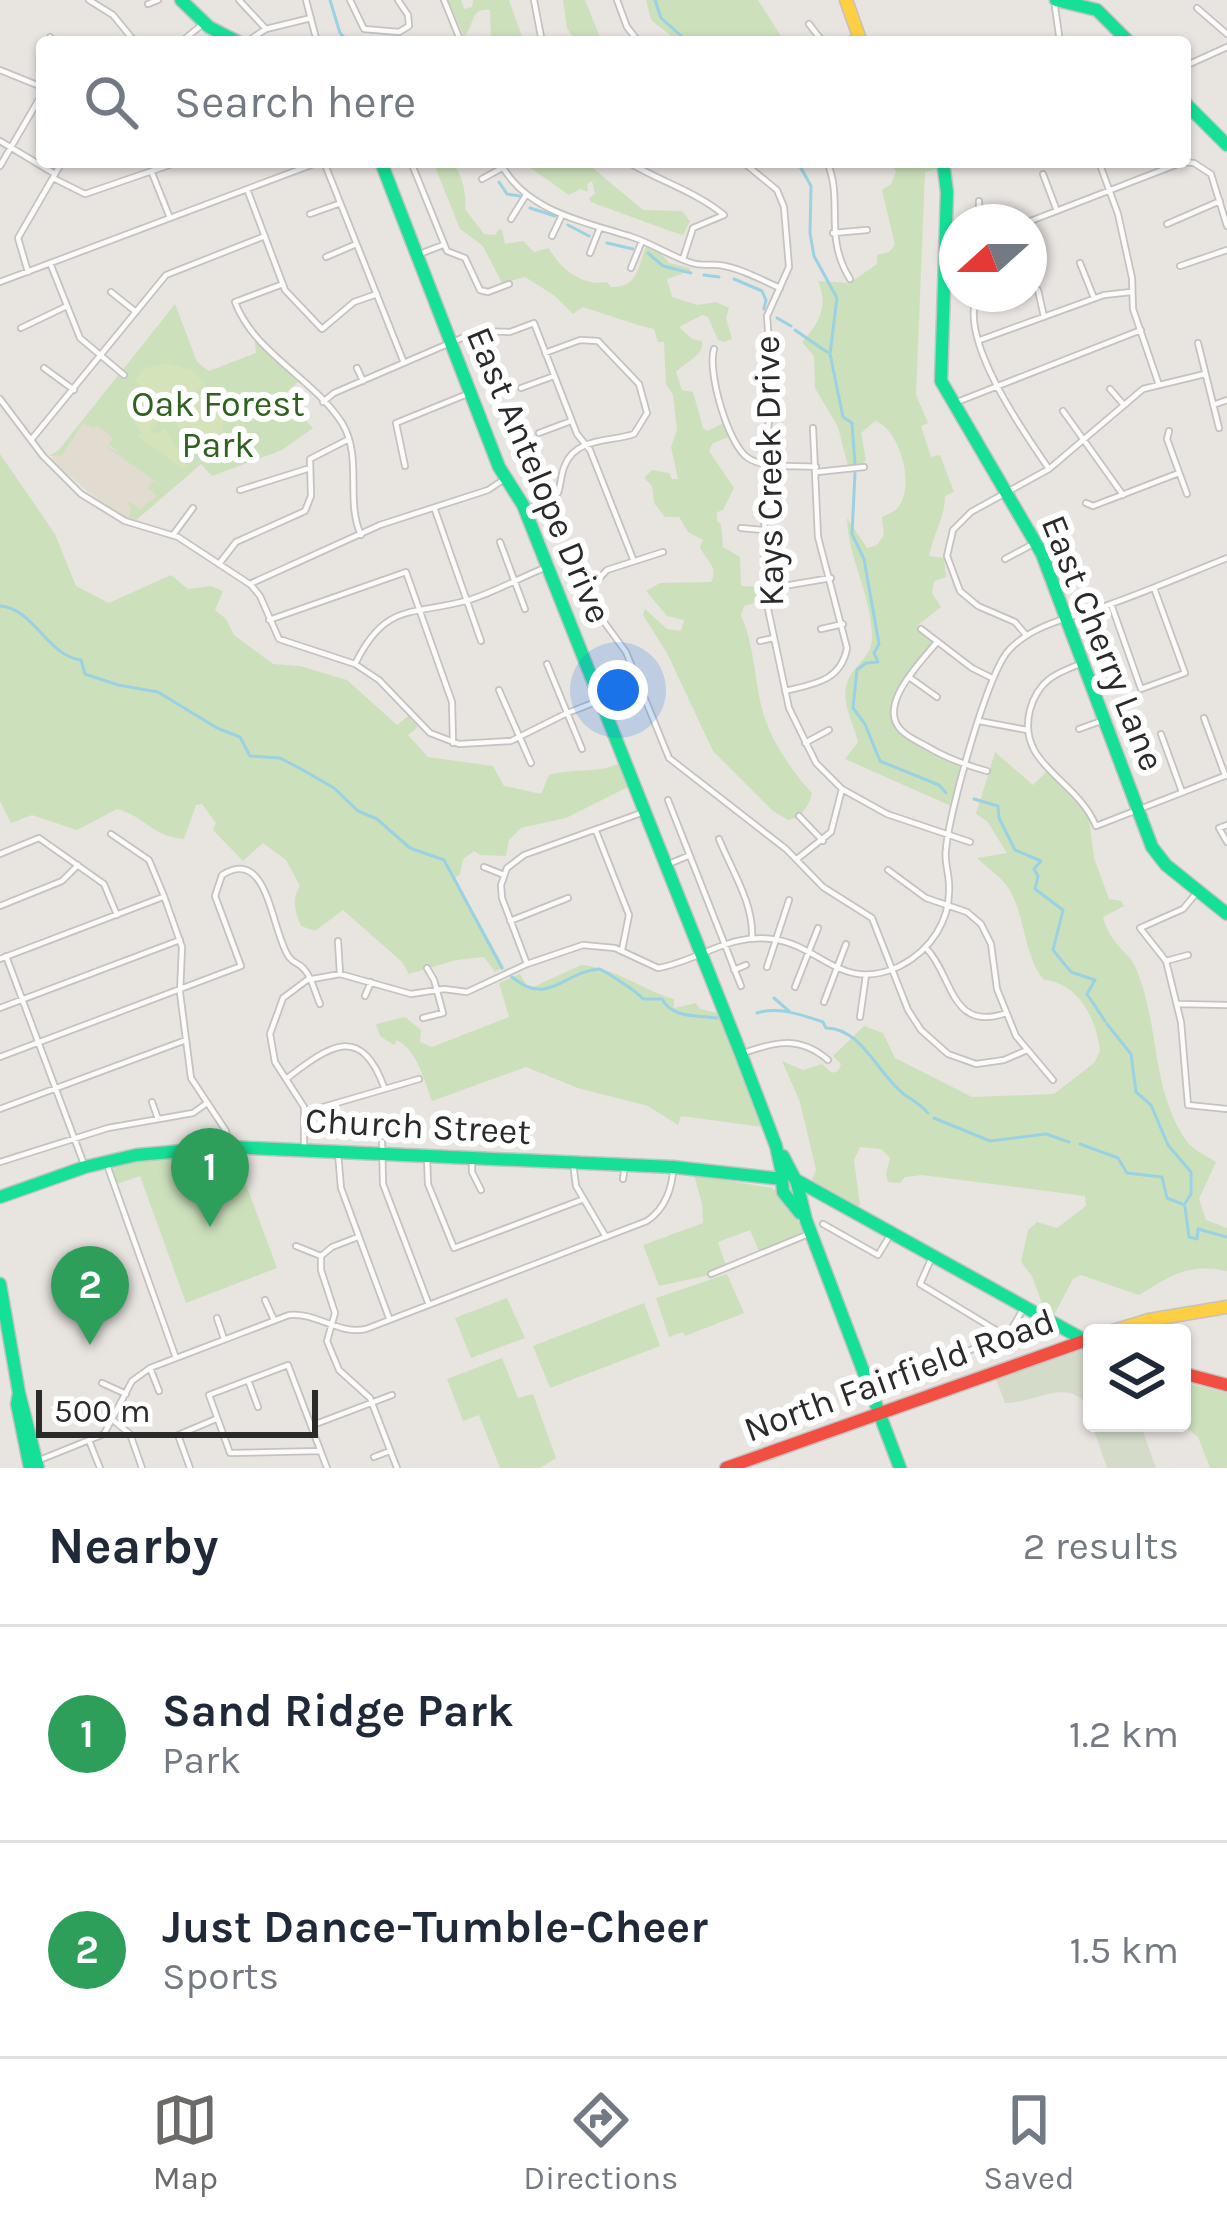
<!DOCTYPE html>
<style>
body{margin:0;font-family:Karla,sans-serif;background:#f2f2f3;color:#1f2937}
.controls{position:absolute;right:36px;bottom:36px;display:grid;overflow:hidden;border-radius:12px;box-shadow:0 3px 9px #0004}
.controls button{width:108px;height:108px;display:grid;place-items:center;padding:0;border:0;border-bottom:3px solid #e0e1e3;background:#fff;color:#1f2937;font:60px sans-serif}
.compass{position:absolute;left:939px;top:204px;width:108px;height:108px;border-radius:50%;background:#fff;box-shadow:0 3px 9px #0004;rotate:249deg}
.scale{position:absolute;left:36px;bottom:30px;width:282px;box-sizing:border-box;padding-left:12px;border:6px solid #2a2a2a;border-top:0;font-size:33px;line-height:42px;white-space:nowrap;color:#2a2a2a;-webkit-text-stroke:9px #fff;paint-order:stroke}
.you{position:absolute;left:618px;top:690px;width:42px;height:42px;margin:-30px;border:9px solid #fff;border-radius:50%;background:#1a73e8;box-shadow:0 0 0 18px #1a73e833}
.badge{display:grid;place-items:center;width:78px;height:78px;border-radius:50%;background:#6c6b6a;color:#fff;font-size:39px;font-weight:700}
.pin{position:absolute;translate:-50% -99px;filter:drop-shadow(0 3px 6px #0008)}
.pin::after{content:'';position:absolute;top:63px;width:42px;height:36px;background:inherit;clip-path:polygon(0 0,100% 0,50% 100%)}
.list{margin:0;padding:0;list-style:none}
h2{display:flex;justify-content:space-between;align-items:center;height:156px;margin:0;padding:0 48px;font-size:51px}
h2 small{font-size:39px;font-weight:400;color:#747a83}
.list li{display:grid;grid-template-columns:78px 1fr auto;gap:36px;align-items:center;box-sizing:border-box;height:216px;padding:0 48px;border-top:3px solid #e0e1e3}
.list b{display:block;font-size:45px;white-space:nowrap}
.list p{margin:0;font-size:39px;white-space:nowrap;color:#747a83}
.list em{font-size:39px;font-style:normal;color:#747a83}
.icon{flex:none;width:66px;height:66px;fill:none;stroke:currentColor;stroke-width:2;stroke-linecap:round;stroke-linejoin:round}
.map{position:relative;flex:none;width:1227px;height:1468px;overflow:hidden}
.search{position:absolute;background:#fff;box-shadow:0 3px 9px #0004;left:36px;right:36px;top:36px;height:132px;display:flex;align-items:center;gap:30px;box-sizing:border-box;padding:0 42px;border-radius:12px;color:#747a83;font-size:45px}
.sheet{height:588px;background:#fff}
nav{display:flex;justify-content:space-around;align-items:center;box-sizing:border-box;height:168px;border-top:3px solid #e0e1e3;background:#fff;font-size:33px;color:#747a83}
nav a{display:grid;justify-items:center;gap:6px}
nav .on{color:#6c6b6a}
.map>svg:first-child{display:block}
</style>
<div class="map">
<svg width="1227" height="1468" viewBox="0 0 1227 1468">
<rect width="100%" height="100%" fill="#e8e4e0"/>
<!-- education -->
<path fill="#e2dbcf" d="M119 374 201 464 134 522 110 510 51 460Z"/>
<!-- green -->
<path fill="#cce0bc" d="M448 0H461L464 9 472 7 473 0H509L522 37 518 42H491L490 10C469 7 475 27 464 36Z
M563 0H585L602 42H576L567 28Z
M646 0H758L785 42H679L651 20Z
M433 162C437 162 448 161 452 164 463 172 467 199 465 209L484 234 495 235 499 229 502 230 505 244 523 241 534 252 549 248C559 268 583 287 607 282L611 287C638 288 638 266 646 247 658 250 662 254 669 263L690 268V271L667 279 672 297 698 305 716 302 729 308 726 318 732 339 724 342 718 340 708 317 702 315 679 327 692 339 702 341C705 355 686 361 676 372L682 390 693 392 703 428 707 431 724 423 729 437 713 443 709 451 734 488 723 510 717 512V521L721 524 723 547 740 557 741 586 758 587 759 602 744 606 741 616C756 648 754 686 765 719 774 745 794 774 812 793 809 806 802 817 788 820L773 811 713 751 667 653 643 615 645 609 667 629 681 631 684 620 667 616 646 591 660 583 711 582C719 566 706 561 700 547L703 540 688 532 679 517H665L654 503 652 486 644 478 652 470 669 473 672 479H678L671 447 677 430 673 395 666 384 664 342H658L654 329 638 325 583 307 573 314 555 296 525 277 502 283 483 246 460 229Z
M522 162H593L594 169 643 210 682 211 690 221 683 235 670 231 591 202 589 198 595 194 592 181 587 184 588 192 580 189 569 195Z
M870 162H940L942 168 925 172 916 395 928 423 921 426 931 457 940 455 954 492 945 496C945 517 933 535 929 556L944 558 946 577 934 581 932 593 941 607 917 626 934 644C915 670 884 699 899 732L960 767 951 806 845 759 858 742C854 725 842 704 846 687 850 666 872 659 872 638 872 596 848 558 847 518L867 548 877 545 884 535 882 517C888 514 895 512 899 506 915 485 900 429 875 421L861 433 866 460 861 465 848 466 838 427 815 388 814 356 802 342C819 324 829 305 818 281L850 283 877 264V255L889 252 895 245 882 190 891 184 896 172 893 166 869 168Z
M175 304 197 362 209 371 256 353 255 341 298 382 282 397 313 428 282 450 212 476 201 464 136 520 128 517 131 511 128 501 140 509 157 496 148 488 153 481 165 488 104 445 121 454 109 444 113 438 97 425 94 428 83 423 62 455 49 456 59 450Z
M0 454 55 534 76 586 109 603 171 575 188 589 211 586 223 591 215 610 226 619 234 635 273 664 300 666 347 680 397 725 408 716 418 727 408 735 428 757 493 766 504 786 541 794 549 775C572 768 595 774 618 764L628 787 566 818 521 828 509 840 506 856 480 855 474 851 463 859 460 874 455 878 504 967 495 972 484 957 456 960 409 974 402 962 343 910 315 931 301 926C295 912 291 899 300 886L286 860 263 843 243 861 213 830 216 823 202 804 196 805 184 839C148 835 149 818 117 809L77 830 32 815 11 823 0 801Z
M995 752 1033 785 1047 771 1079 801 1089 819 1094 858 1109 899 1121 901 1124 906 1103 917C1112 949 1129 949 1137 971 1160 1027 1151 1090 1186 1140 1192 1150 1207 1156 1216 1162L1199 1199 1206 1220 1227 1228V1271C1186 1263 1173 1275 1139 1295L1081 1275 1073 1279 1053 1317 1045 1312 1032 1276 1021 1262 1028 1230 1037 1222 1057 1228 1086 1206 1085 1196 922 1175 905 1177 900 1183 888 1182 886 1174 890 1158 881 1149 860 1147 854 1160 860 1205 856 1207 812 1180 816 1170 800 1102 782 1061 803 1070 822 1064 832 1073 838 1071 841 1064 833 1056 864 1026 883 1033 895 1058 972 1097 1054 1094 1094 1063 1100 1051C1097 1020 1078 982 1044 980 1023 955 1026 914 1007 886 1000 876 986 867 977 858L1007 853 987 821 976 814Z
M581 965C614 967 642 990 674 999V1008L696 1003 700 1009 717 1013 763 1127 681 1116 678 1125 648 1106 578 1088 526 1067 432 1101C423 1078 418 1052 397 1040L394 1045 380 1036 376 1024 405 1017 421 1030 420 1042 432 1047 509 1017 499 983 520 974 529 989Z
M200 1152H234L277 1268 186 1303 140 1176 117 1184 111 1165Z
M694 1175 772 1188 789 1201 803 1233 759 1251 750 1230 718 1242 726 1266 705 1276 659 1286 643 1245 703 1223 702 1204Z
M727 1274 744 1313 685 1336 683 1332 669 1337 656 1298Z
M507 1298 525 1338 471 1358 455 1318Z
M644 1303 660 1346 550 1388 533 1346Z
M502 1358 518 1398 533 1394 556 1458 540 1468H500L479 1415 463 1421 447 1379Z
M1182 1382 1227 1393V1468H1210L1198 1437 1181 1423Z"/>
<!-- cemetery -->
<path fill="#d5dbc9" d="M1082 1349 1092 1355V1423H1140L1156 1468H1107L1084 1401C1062 1380 1032 1404 1005 1403L996 1379Z"/>
<!-- pitch -->
<path fill="#d5e3ba" d="M165 363 192 370 205 384 168 416 134 379 146 368Z
M208 388C232 410 226 441 203 461L172 420Z
M148 407 158 421 150 430 155 434 165 429 175 447 191 459 183 469 138 437 141 432 132 418Z"/>
<g fill="none" stroke-linecap="round" stroke-linejoin="round">
<!-- stream -->
<path stroke="#9ad2e3" stroke-width="3" d="M330 0 340 33 349 42
M655 0 661 18 688 42
M491 162 492 165
M792 162 801 168 811 186 810 233 814 256 837 298 830 354 843 417 852 423 855 464
M499 182 507 194 520 196
M530 208 555 216
M568 225 589 236
M607 243 633 249
M648 253 663 266 691 273
M704 275 719 277
M734 279 762 291 766 300 764 309
M777 318 791 326
M795 330 827 352
M855 473 852 534 864 559 879 644 874 653 878 662 866 663 857 670 853 708 865 724 880 761 939 785 946 793
M0 606C34 608 47 656 81 660L85 674 118 685 158 692 217 728 240 737 250 756 280 758 301 769 334 788 358 811 377 819 410 848 444 860 502 968
M974 799 998 806 999 818 1015 850 1041 861 1034 869 1038 876 1035 889 1063 910 1053 950 1071 972 1095 980 1087 994 1105 1021
M512 977C549 1008 563 971 600 969 609 974 638 992 643 999H662C673 1019 697 1015 717 1018
M774 998 790 1012
M757 1013C778 1006 802 1015 823 1022L826 1028C862 1028 878 1075 905 1095 914 1101 921 1105 928 1113
M1107 1024 1131 1054 1136 1092 1151 1105 1168 1145 1191 1172V1194L1184 1205
M934 1118 990 1141 1046 1134 1069 1142
M1080 1144 1118 1158 1127 1173 1162 1177 1167 1198 1182 1204
M1185 1207 1189 1237 1197 1239 1198 1229 1227 1237"/>
<!-- street casing -->
<g stroke="#c4c2c2" stroke-width="8">
<path id="street" d="M89 0 113 15 135 42
M239 0 266 29
M306 0 317 42
M350 0 364 29 399 32 409 26 408 15 398 0
M444 0 461 42
M534 0 542 42
M617 0 627 27 639 42
M1054 0 1060 42
M148 4 158 0
M1197 8 1227 34
M809 24 823 42
M50 37 56 42
M181 42 204 23
M246 42 266 29 311 18
M842 42 859 36
M1185 66 1227 47
M0 70 42 87
M0 141 55 174
M324 162 404 363
M411 162 447 251 465 258 480 290 488 292 509 284
M500 162C524 211 585 222 632 237 653 244 672 257 692 263 700 266 710 264 719 265 740 268 760 279 780 288
M628 162C659 181 697 192 724 215L693 228 683 259
M743 162 777 190 784 207 789 267 767 316 772 386 765 463 764 590 789 708 816 763 842 789 887 814 970 842
M827 162C844 200 823 236 850 279
M1099 162 1118 214 1132 278 1133 309 1159 385
M0 166 42 94
M152 173 170 218
M1043 174 1057 211
M53 178 85 194 178 162
M482 179 502 168
M247 189 285 290 322 329 354 302 377 294
M310 214 338 204
M511 219 526 195
M979 222V201
M1028 222 1183 162 1194 163 1211 174 1227 226
M1167 224 1220 201
M833 233 867 230
M552 236 562 215
M590 253 599 230
M417 255 443 245
M326 257 354 245
M50 263 80 338 124 375
M1080 263 1094 298
M1180 266 1227 250
M631 268 642 241
M28 272 18 238 62 162
M0 282 319 162
M283 284 235 302C254 353 313 378 342 423 363 457 345 501 361 535
M1038 290 1044 317
M111 292 136 312
M978 294C956 336 1024 433 1049 469
M21 328 67 306
M980 340 1104 295 1131 292
M1198 343 1219 428
M714 349C707 371 728 445 748 458 765 469 796 465 816 467
M44 368 74 390
M357 368 363 381
M521 388 554 376
M1110 389 1123 404
M0 399 43 456 81 494 125 521 178 537 251 585 260 596 279 639 355 664 379 680 430 733 459 744 511 741 565 714 639 685
M323 402 334 393 478 331 510 332 534 323 577 434 590 450 633 559
M952 404 1141 330
M1213 405 1227 400
M1063 411 1123 495
M1169 431 1167 439 1187 494
M539 433 571 421
M31 440 166 275 265 236
M405 466 396 423 470 393
M817 472 864 467
M240 490 307 469
M1086 503 1093 506 1179 473
M435 510 481 641
M525 510 558 493C561 484 561 473 565 465 576 437 611 442 634 434L647 413 639 384 598 341 580 340 545 353
M741 528 763 530
M173 535 193 508
M500 542 525 609
M663 552 607 570 590 588 599 615 626 652 669 758 786 849 823 887 872 918 908 1010 921 1030 948 1054 976 1064 1004 1060 1027 1050
M1005 559 1035 543
M219 564 236 542 305 511 311 496 310 459 349 439
M252 583 380 525 488 490 506 478
M766 589 831 578
M1111 604 1141 689 1185 673 1154 588
M269 620 406 572 452 702 453 743
M821 629 843 624
M921 629 972 668 992 678
M1026 635 1015 622 978 606 960 591 947 556 953 530 971 512 1049 469 1143 389 1205 374
M760 641 774 638
M937 642C922 661 875 706 902 731 908 737 919 742 926 746 946 758 965 765 987 771
M1083 663C1056 673 1038 680 1030 710 1016 765 1076 778 1096 826L1227 775
M355 664C386 601 412 616 469 600 495 592 521 577 547 567
M547 664 582 749
M909 677 937 697
M499 690 531 763
M785 691C814 684 841 681 847 648L818 537 813 428
M1204 718 1225 775
M979 721 1027 730
M1079 729 1104 720
M1161 734 1182 792
M805 743 829 730
M668 800 741 986
M799 816 823 841
M1227 825 1219 828 1227 842
M596 831 629 915 622 950
M111 834 149 860 164 896 182 947 180 993 191 1078 226 1131 229 1147
M719 839C732 871 754 904 752 938
M0 854 39 838 104 884 117 915
M797 859 831 832 842 789
M666 865 688 856
M484 867 504 875
M888 870 926 898 967 912 981 924 991 944 997 989 1016 1036 1053 1080
M1199 890 1183 909 1140 928 1166 961 1181 1022 1188 1105 1227 1109
M0 906 62 881 78 865
M510 921 568 898
M338 941 340 974
M926 948C953 975 950 1033 1006 1013
M6 956 85 1167
M0 959 163 897
M1166 961 1188 955
M527 964 502 898 501 885 507 868 524 855 644 812
M767 967 789 900
M734 970 746 965
M795 987 818 928
M365 996 371 982
M824 1002 846 944
M1179 1004 1227 1005
M0 1008 180 940
M860 1017 866 975
M423 1018 443 1013 434 980 427 968
M741 1054C773 1042 799 1035 828 1060
M0 1057 241 966 215 896 222 875C269 845 271 932 289 957 295 965 297 961 304 969 312 977 315 993 320 1004
M286 1079C327 1048 360 1021 384 1087
M152 1102 158 1119
M0 1109 186 1040
M306 1112 419 1079
M382 1142 383 1184 429 1305
M304 1147V1107L275 1062 270 1034 283 998 307 980 340 974 411 994 444 989 467 992 527 964 583 945 615 948 658 968C698 961 729 933 772 939 821 945 842 994 900 966 931 950 951 920 949 885 949 873 944 861 946 849 949 813 987 674 1009 650 1034 623 1075 617 1108 605 1148 591 1187 574 1227 558
M338 1153 341 1188 389 1318
M427 1158 428 1184 454 1248 584 1199
M472 1158V1172L481 1190
M0 1162 108 1128 193 1113 207 1103
M106 1162 176 1358
M573 1163 576 1186 606 1237
M623 1179 625 1165
M823 1224 878 1255 892 1232
M296 1246 321 1256
M321 1256V1270L335 1313 327 1341 339 1370 370 1398 397 1468
M321 1256 332 1247 358 1237
M932 1257 920 1284 1004 1335H1008L1023 1309
M711 1274 811 1233
M265 1300 274 1320
M217 1318 224 1339
M945 1361 989 1342 999 1332
M150 1368 159 1391
M248 1380 258 1407
M102 1383 126 1394
M114 1421 130 1434 142 1468
M313 1425 392 1395
M90 1443 100 1468
M320 1451 230 1453 209 1395 288 1365 327 1468
M374 1457 390 1451
M37 1461 104 1434 132 1381 150 1368 289 1315C317 1312 338 1335 366 1329L647 1221C665 1209 673 1187 673 1167
M190 1468 178 1435 216 1419"/>
</g>
<!-- fast casing -->
<g stroke="#c4c2c2" stroke-width="15">
<path id="fast" d="M181 0 209 27 238 42
M1056 0 1097 10 1129 42
M1185 103 1227 145
M381 162 499 467 523 505 741 1054 776 1146 783 1178
M943 162 947 192 941 381 1042 554 1152 847 1166 865 1227 914
M783 1156 797 1183 806 1220 900 1468
M782 1179 783 1192 800 1213
M798 1181 1079 1337 1092 1349
M0 1197 85 1167 136 1155 229 1147 673 1167 782 1179
M0 1284 19 1393 38 1468
M19 1393 17 1404 30 1468"/>
</g>
<!-- slow casing -->
<g stroke="#c4c2c2" stroke-width="15">
<path id="slow" d="M846 0 861 42
M1106 1333 1149 1320 1227 1307"/>
</g>
<!-- jam casing -->
<g stroke="#c4c2c2" stroke-width="15">
<path id="jam" d="M1182 1373 1227 1385
M726 1468 1092 1338"/>
</g>
<!-- street -->
<use href="#street" stroke="#fcfbfa" stroke-width="4.5"/>
<!-- fast -->
<use href="#fast" stroke="#16e098" stroke-width="12"/>
<!-- slow -->
<use href="#slow" stroke="#ffcf43" stroke-width="12"/>
<!-- jam -->
<use href="#jam" stroke="#f24e42" stroke-width="12"/>
</g>
<g text-anchor="middle" dominant-baseline="central" stroke-width="12" stroke-linejoin="round" paint-order="stroke">
<!-- park labels -->
<g font-size="36" fill="#2f6120" stroke="#fff">
<text x="218" y="404">Oak Forest<tspan x="218" dy="41">Park</tspan></text>
</g>
<!-- street labels -->
<g font-size="36" fill="#2a2a2a" stroke="#fff">
<text transform="translate(769 471) rotate(-91)">Kays Creek Drive</text>
<text transform="translate(539 475) rotate(67)">East Antelope Drive</text>
<text transform="translate(1103 643) rotate(68)">East Cherry Lane</text>
<text transform="translate(418 1126) rotate(3)">Church Street</text>
<text transform="translate(899 1375) rotate(-20)">North Fairfield Road</text>
</g>
</g>
</svg>
<div class="controls">
<button><svg class="icon" aria-label="layers" viewBox="0 0 24 24"><path d="M12 4l9 5-9 5-9-5zM3 14l9 5 9-5"/></svg></button>
</div>
<svg class="compass" viewBox="-18 -18 36 36"><path d="M0-13l5 13h-10z" fill="#e53935"/><path d="M0 13l5-13h-10z" fill="#747a83"/></svg>
<div class="scale">500 m</div>
<div class="you"></div>
<div class="pin badge" style="left:210px;top:1227px;background:#2e9e5b">1</div>
<div class="pin badge" style="left:90px;top:1345px;background:#2e9e5b">2</div>
<div class="search"><svg class="icon" aria-label="search" viewBox="0 0 24 24"><circle cx="10" cy="10" r="6"/><path d="M15 15l6 6"/></svg>Search here</div>
</div>
<section class="sheet">
<h2>Nearby<small>2 results</small></h2>
<ul class="list">
<li><span class="badge" style="background:#2e9e5b">1</span><div><b>Sand Ridge Park</b><p>Park</p></div><em>1.2 km</em></li>
<li><span class="badge" style="background:#2e9e5b">2</span><div><b>Just Dance-Tumble-Cheer</b><p>Sports</p></div><em>1.5 km</em></li>
</ul>
</section>
<nav>
<a class="on"><svg class="icon" aria-label="map" viewBox="0 0 24 24"><path d="M3 6l6-2 6 2 6-2v14l-6 2-6-2-6 2zM9 4v14M15 6v14"/></svg>Map</a>
<a><svg class="icon" aria-label="directions" viewBox="0 0 24 24"><path d="M12 3l9 9-9 9-9-9zM9 14v-3h6M13 9l2 2-2 2"/></svg>Directions</a>
<a><svg class="icon" aria-label="saved" viewBox="0 0 24 24"><path d="M7 4h10v16l-5-4-5 4z"/></svg>Saved</a>
</nav>
